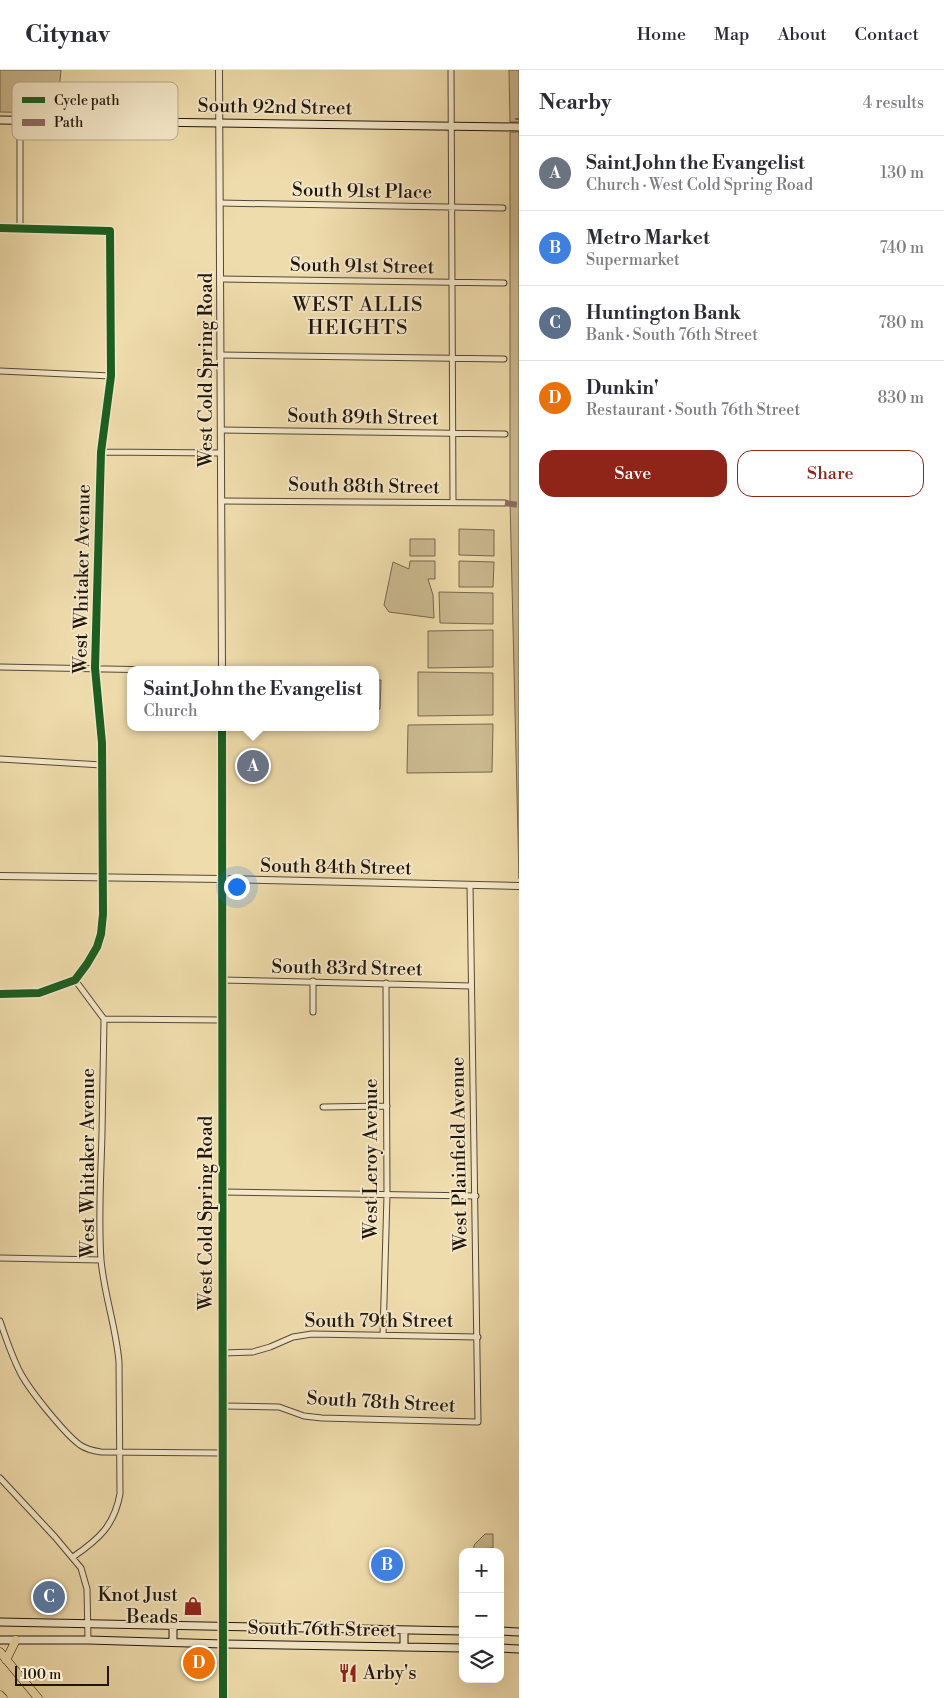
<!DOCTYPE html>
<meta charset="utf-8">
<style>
body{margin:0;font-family:"Libre Bodoni",serif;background:#f7f7f7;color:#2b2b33}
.controls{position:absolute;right:15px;bottom:15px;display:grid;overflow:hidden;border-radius:10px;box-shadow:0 5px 20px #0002}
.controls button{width:45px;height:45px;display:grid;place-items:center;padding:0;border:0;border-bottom:1px solid #e1e1e2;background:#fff;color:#2b2b33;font:25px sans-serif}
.scale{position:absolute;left:15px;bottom:12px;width:94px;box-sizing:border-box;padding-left:5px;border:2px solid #20160d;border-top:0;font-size:14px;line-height:18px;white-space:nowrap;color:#20160d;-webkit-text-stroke:4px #f5e8c9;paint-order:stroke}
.you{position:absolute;left:236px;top:816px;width:18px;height:18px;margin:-12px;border:4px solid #fff;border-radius:50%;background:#1a73e8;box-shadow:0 0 0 8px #1a73e833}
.badge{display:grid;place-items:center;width:32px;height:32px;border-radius:50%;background:#8f2418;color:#fff;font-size:16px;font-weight:700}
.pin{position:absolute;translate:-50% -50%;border:2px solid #fff;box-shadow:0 1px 5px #0006}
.popup{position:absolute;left:127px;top:596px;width:252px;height:65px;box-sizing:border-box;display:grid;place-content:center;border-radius:10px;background:#fff;filter:drop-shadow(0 1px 4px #0005);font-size:16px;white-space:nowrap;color:#7c7c81}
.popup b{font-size:19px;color:#2b2b33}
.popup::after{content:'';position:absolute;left:50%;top:100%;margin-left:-10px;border:10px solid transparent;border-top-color:#fff}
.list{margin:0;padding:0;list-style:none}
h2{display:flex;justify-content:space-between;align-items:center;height:65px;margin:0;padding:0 20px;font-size:21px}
h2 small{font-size:16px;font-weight:400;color:#7c7c81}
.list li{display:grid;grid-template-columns:32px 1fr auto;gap:15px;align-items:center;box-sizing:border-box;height:75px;padding:0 20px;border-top:1px solid #e1e1e2}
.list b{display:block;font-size:19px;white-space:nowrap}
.list p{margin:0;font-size:16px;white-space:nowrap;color:#7c7c81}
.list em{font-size:16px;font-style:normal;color:#7c7c81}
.actions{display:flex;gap:10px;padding:15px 20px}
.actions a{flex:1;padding:11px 0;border:1px solid #8f2418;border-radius:15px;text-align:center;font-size:18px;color:#8f2418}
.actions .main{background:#8f2418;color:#fff}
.icon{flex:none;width:28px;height:28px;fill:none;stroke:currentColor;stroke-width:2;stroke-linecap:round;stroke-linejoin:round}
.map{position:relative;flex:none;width:519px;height:1628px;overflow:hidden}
header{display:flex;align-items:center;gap:30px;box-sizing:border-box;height:70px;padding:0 25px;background:#fff;border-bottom:1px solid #e1e1e2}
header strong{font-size:24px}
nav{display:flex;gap:28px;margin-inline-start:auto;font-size:18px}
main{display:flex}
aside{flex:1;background:#fff}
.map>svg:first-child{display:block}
</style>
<header>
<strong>Citynav</strong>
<nav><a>Home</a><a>Map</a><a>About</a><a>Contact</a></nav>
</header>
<main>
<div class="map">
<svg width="519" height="1628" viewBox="0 0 519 1628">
<rect width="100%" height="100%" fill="#efdcac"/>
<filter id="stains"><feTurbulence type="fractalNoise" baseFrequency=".004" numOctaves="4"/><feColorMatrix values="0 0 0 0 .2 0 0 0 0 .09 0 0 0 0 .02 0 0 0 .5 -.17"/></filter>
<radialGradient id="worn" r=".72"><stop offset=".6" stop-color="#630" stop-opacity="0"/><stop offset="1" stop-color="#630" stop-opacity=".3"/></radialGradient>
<!-- green -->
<path fill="#ccba91" stroke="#76684f" d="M0 0H61L57 43 0 42Z
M509 0H519V52H510Z
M510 62H519V809L510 430Z
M459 459 494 460V486L459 485Z
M410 469H435V486H410Z
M410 491H435V509H428L433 525 434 548 389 542 384 535 393 492 409 499Z
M459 491 494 492 493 517H459Z
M439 522 493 523V554L440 553Z
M493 560V597L428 598V561Z
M418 602 493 603V645L418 646Z
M376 610H381L380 639H376Z
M493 654 492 702 407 703 408 655Z
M485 1464H493V1478L474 1479V1475Z"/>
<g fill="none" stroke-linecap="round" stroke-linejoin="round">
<!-- stream -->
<path stroke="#72654c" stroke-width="2" d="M516 49H519"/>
<!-- minor casing -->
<g stroke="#544835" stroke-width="7">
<path id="minor" d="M451 0 453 432
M20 50V158
M220 133 503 138
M0 158 110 161 111 306 101 382 95 598 102 673 103 844 101 864 97 877 87 894 75 910 39 923 0 924
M221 209 504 213
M220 285 504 289
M0 301 111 306
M221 360 505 364
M101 382 221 383
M221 431 505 433
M0 597 159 600
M0 689 102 695
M75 910 104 949 222 950
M222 910 471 916
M313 942V911
M323 1037 387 1036
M222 1122 476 1126
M0 1188 101 1190
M0 1251C6 1269 12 1287 21 1304 31 1322 64 1363 80 1375 86 1379 94 1381 101 1382L222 1383
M383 1265 387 1125 386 913
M223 1283 253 1282 270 1277 293 1267 312 1264 478 1267
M223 1336 279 1337 304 1346 322 1348 478 1352 470 815
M0 1408 55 1467 81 1498 87 1519 88 1570
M73 1487C99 1469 114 1456 120 1424L119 1292C116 1257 104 1224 101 1190 98 1148 101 1105 102 1063 103 1025 103 987 104 949"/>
</g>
<!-- tertiary casing -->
<g stroke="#544835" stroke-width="8">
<path id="tertiary" d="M219 0 222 600
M222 657 223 1628
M0 806 222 809 519 816"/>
</g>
<!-- secondary casing -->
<g stroke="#20160d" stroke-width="9">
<path id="secondary" d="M0 50 519 57
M0 1552 463 1561
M500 1561 519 1562
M0 1570H88L223 1574 463 1578
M173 1572V1556
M404 1577V1560
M500 1578 519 1579"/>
</g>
<!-- primary casing -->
<g stroke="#20160d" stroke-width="9">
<path id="primary" d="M0 1582 38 1628
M6 1590 16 1570
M0 1625 3 1628"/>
</g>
<!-- minor -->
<use href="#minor" stroke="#f5e8c9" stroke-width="5"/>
<!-- tertiary -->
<use href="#tertiary" stroke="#f5e8c9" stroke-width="6"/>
<!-- secondary -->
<use href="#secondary" stroke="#f5e8c9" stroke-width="7"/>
<!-- primary -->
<use href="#primary" stroke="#efdcac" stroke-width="8"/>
<!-- quiet -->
<path stroke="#8d6e63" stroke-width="6" stroke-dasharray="12 6" stroke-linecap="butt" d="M505 433 519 435"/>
<!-- cycleway casing -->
<g stroke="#f5e8c9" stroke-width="11">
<path id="cycleway" d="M0 158 110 161 111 306 101 382 95 598 102 673 103 844 101 864 97 877 87 894 75 910 39 923 0 924
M222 657 223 1628"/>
</g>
<!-- cycleway -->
<use href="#cycleway" stroke="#1b5e20" stroke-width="8"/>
</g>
<!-- icons -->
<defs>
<g id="shop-bare" transform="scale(1.5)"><path d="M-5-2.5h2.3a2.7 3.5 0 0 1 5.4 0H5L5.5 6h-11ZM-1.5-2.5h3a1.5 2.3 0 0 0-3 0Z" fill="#8f2418" stroke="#f5e8c9" stroke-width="2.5" paint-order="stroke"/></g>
<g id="restaurant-bare" transform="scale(1.5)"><path d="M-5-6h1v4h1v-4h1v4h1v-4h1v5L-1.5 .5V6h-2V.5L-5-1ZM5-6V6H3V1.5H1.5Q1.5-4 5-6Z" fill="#8f2418" stroke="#f5e8c9" stroke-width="2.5" paint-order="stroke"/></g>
</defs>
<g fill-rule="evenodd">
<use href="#shop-bare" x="193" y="1536"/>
<use href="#restaurant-bare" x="348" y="1603"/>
</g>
<g text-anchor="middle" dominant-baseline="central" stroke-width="4" stroke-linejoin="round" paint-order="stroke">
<!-- street labels -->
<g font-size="19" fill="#20160d" stroke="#f5e8c9">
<text transform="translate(275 37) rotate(1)">South 92nd Street</text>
<text transform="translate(362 121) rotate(1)">South 91st Place</text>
<text transform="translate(362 196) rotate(1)">South 91st Street</text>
<text transform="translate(206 300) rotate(-90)">West Cold Spring Road</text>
<text transform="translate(363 347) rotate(1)">South 89th Street</text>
<text transform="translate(364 416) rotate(1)">South 88th Street</text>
<text transform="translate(82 509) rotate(-89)">West Whitaker Avenue</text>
<text transform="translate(336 797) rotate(1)">South 84th Street</text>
<text transform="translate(347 898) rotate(1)">South 83rd Street</text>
<text transform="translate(459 1084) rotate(-91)">West Plainfield Avenue</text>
<text transform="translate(371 1089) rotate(-90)">West Leroy Avenue</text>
<text transform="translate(88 1093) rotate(-90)">West Whitaker Avenue</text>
<text transform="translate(206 1143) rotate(-90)">West Cold Spring Road</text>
<text x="379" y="1251">South 79th Street</text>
<text transform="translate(381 1332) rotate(3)">South 78th Street</text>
<text transform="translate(322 1559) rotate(1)">South 76th Street</text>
</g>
<!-- poi labels -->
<g font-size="19" fill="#20160d" stroke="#f5e8c9" text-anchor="end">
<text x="178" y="1525">Knot Just<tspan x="178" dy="22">Beads</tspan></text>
<text x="363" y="1603" text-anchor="start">Arby's</text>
</g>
<!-- neighbourhood labels -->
<g font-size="20" letter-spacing="1" fill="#20160d" stroke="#f5e8c9">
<text x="358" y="235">WEST ALLIS<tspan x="358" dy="23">HEIGHTS</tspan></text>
</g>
</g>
<!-- legend -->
<rect x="12" y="12" width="166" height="58" rx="8" fill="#f5e8c9" stroke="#b5a991" stroke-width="1"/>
<rect x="22" y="27" width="23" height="6" fill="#1b5e20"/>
<rect x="22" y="49" width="23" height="7" fill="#8d6e63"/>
<g font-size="14" fill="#20160d">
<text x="54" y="35">Cycle path</text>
<text x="54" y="57">Path</text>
</g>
<rect width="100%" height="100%" filter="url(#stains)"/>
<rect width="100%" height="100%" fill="url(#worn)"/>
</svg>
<div class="controls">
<button>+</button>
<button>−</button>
<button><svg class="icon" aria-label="layers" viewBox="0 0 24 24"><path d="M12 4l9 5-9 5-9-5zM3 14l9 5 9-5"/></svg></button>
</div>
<div class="scale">100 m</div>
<div class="you"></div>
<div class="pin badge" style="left:253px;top:696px;background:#6b7280">A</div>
<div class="popup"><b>Saint John the Evangelist</b>Church</div>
<div class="pin badge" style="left:387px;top:1495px;background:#3f7fe0">B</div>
<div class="pin badge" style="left:49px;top:1527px;background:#5c6f8a">C</div>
<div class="pin badge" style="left:199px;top:1593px;background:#e8710a">D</div>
</div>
<aside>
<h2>Nearby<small>4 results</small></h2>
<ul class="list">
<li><span class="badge" style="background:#6b7280">A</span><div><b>Saint John the Evangelist</b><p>Church · West Cold Spring Road</p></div><em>130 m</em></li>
<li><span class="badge" style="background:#3f7fe0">B</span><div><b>Metro Market</b><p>Supermarket</p></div><em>740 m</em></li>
<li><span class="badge" style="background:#5c6f8a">C</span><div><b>Huntington Bank</b><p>Bank · South 76th Street</p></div><em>780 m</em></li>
<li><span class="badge" style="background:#e8710a">D</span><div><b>Dunkin'</b><p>Restaurant · South 76th Street</p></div><em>830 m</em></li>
</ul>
<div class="actions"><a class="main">Save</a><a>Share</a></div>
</aside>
</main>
